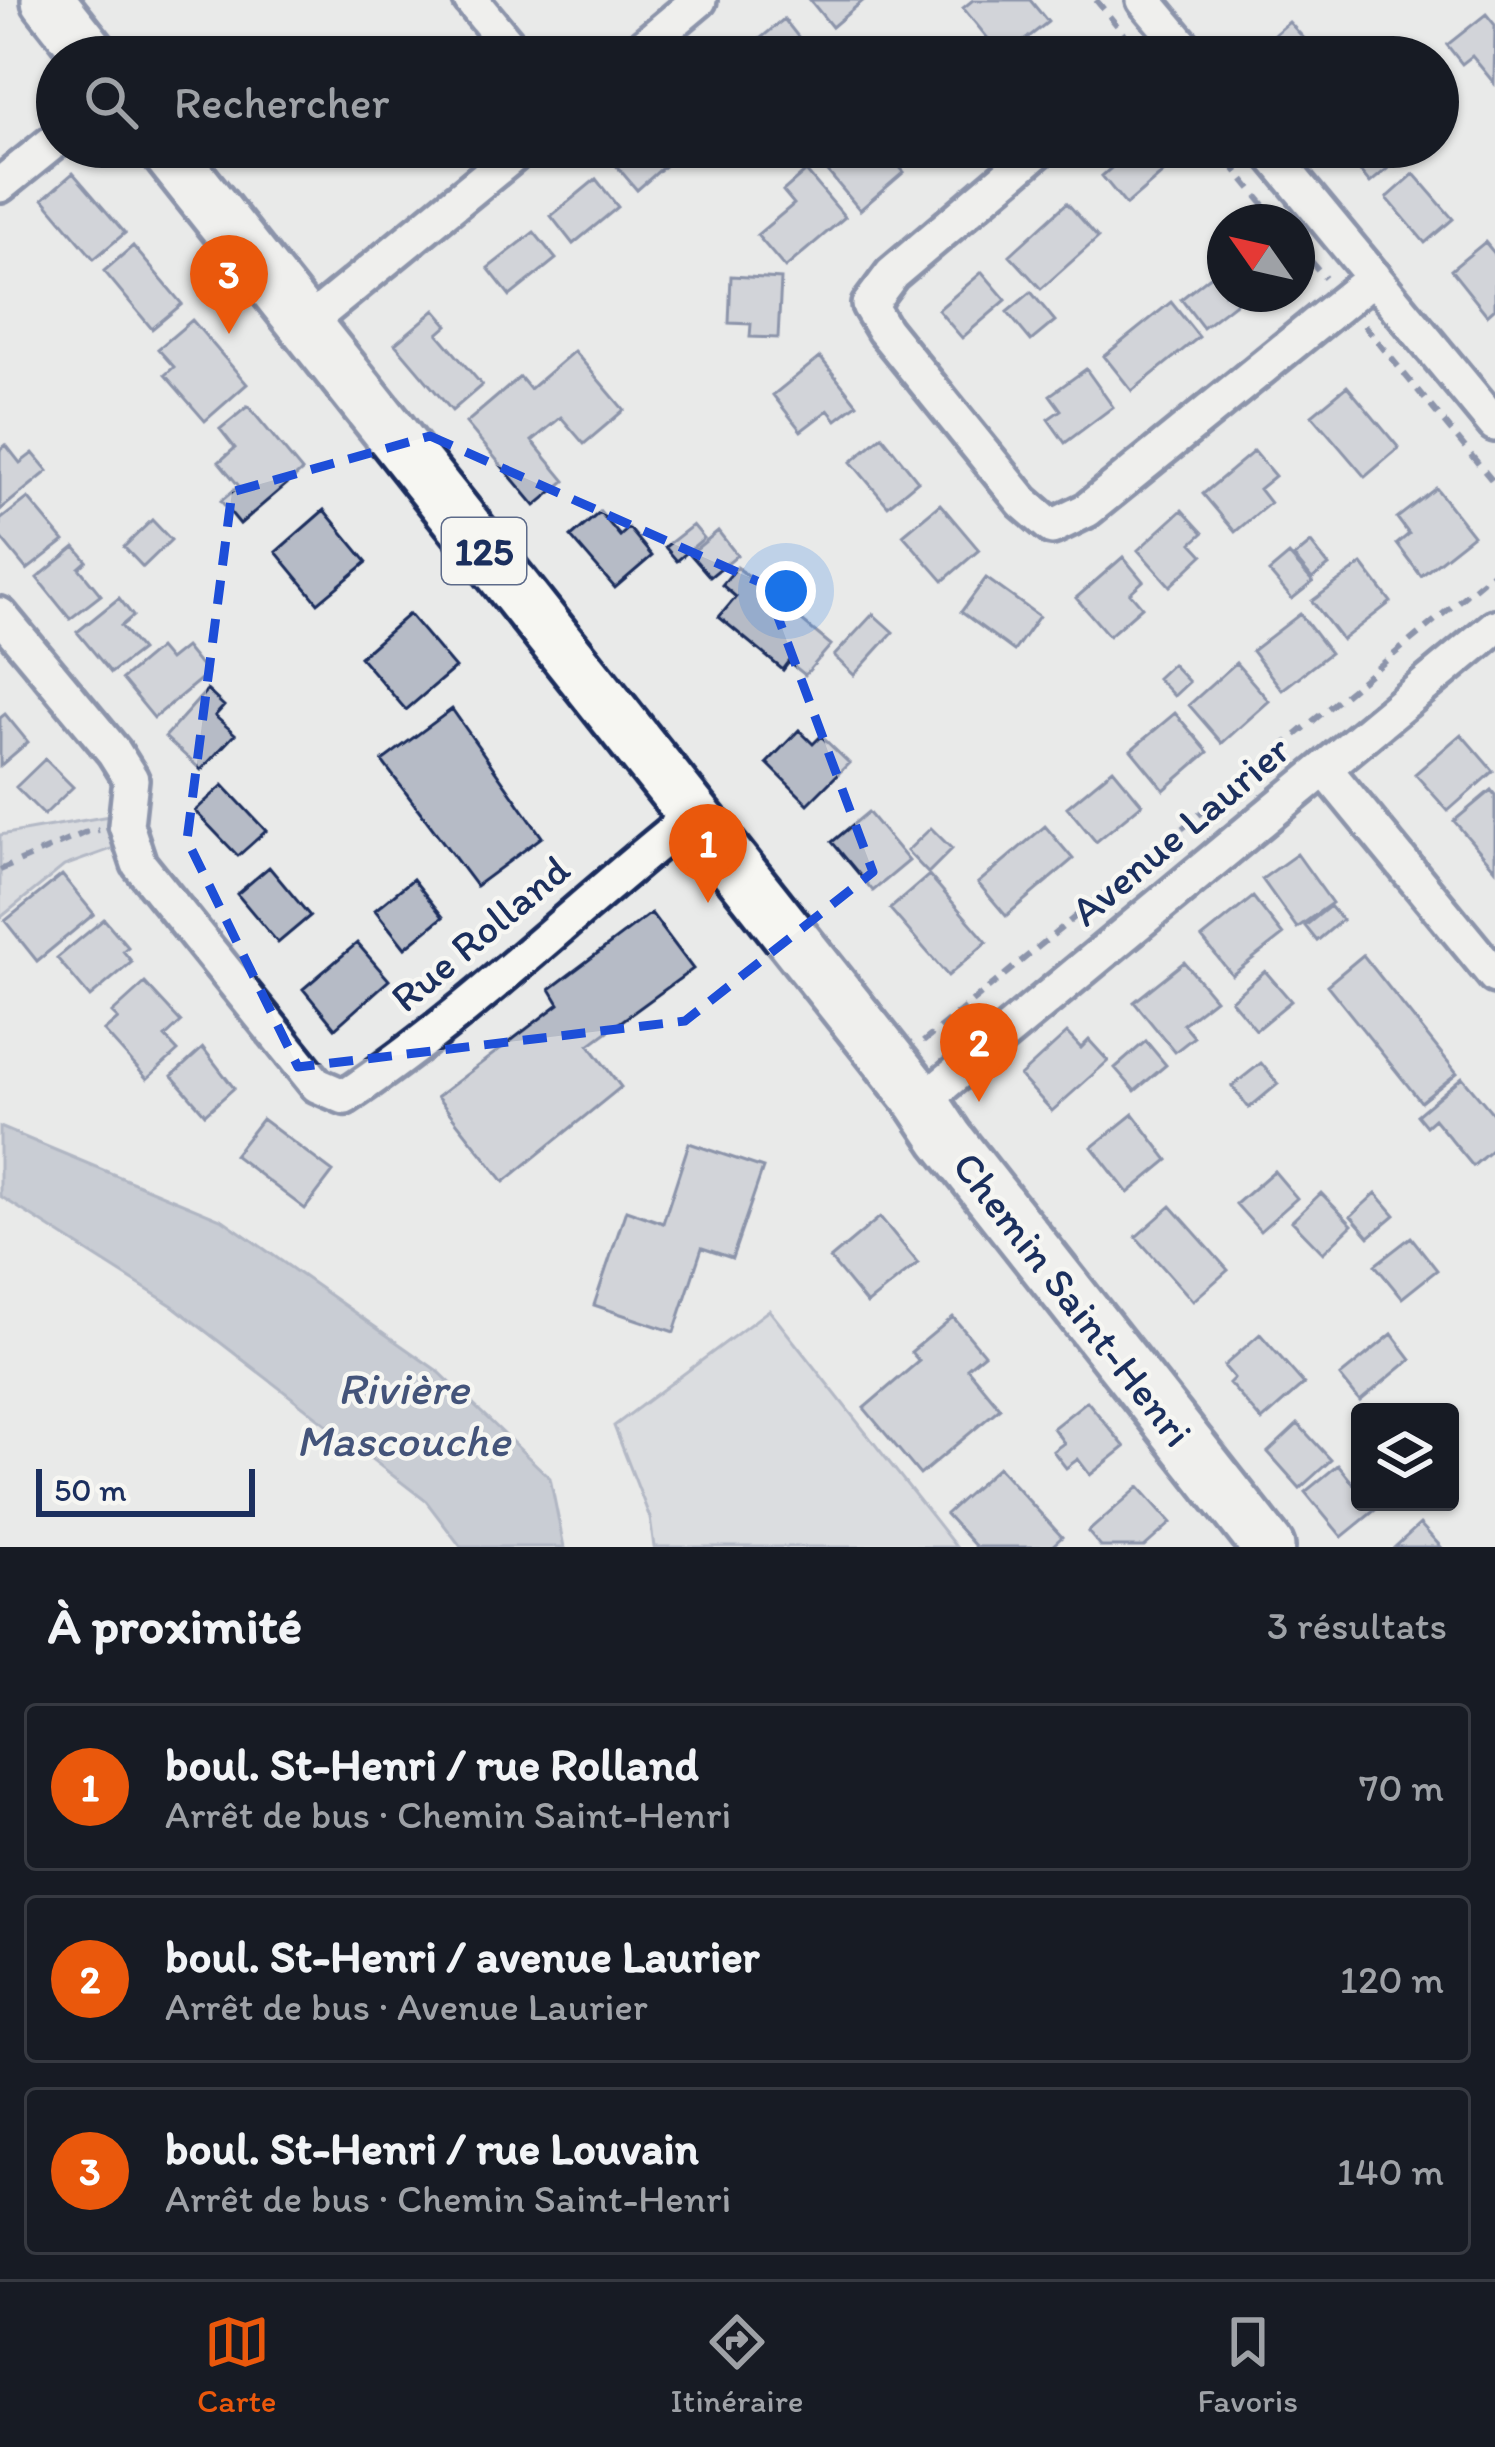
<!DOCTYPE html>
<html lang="fr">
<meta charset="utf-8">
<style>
body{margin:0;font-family:Itim,sans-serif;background:#242831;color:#f1f3f6}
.controls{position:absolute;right:36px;bottom:36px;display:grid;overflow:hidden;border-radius:12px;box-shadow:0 3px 9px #0004}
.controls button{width:108px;height:108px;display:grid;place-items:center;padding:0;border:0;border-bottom:3px solid #363941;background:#171b24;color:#f1f3f6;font:60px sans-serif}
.compass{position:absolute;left:1207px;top:204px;width:108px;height:108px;border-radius:50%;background:#171b24;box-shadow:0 3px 9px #0004;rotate:304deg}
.scale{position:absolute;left:36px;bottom:30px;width:219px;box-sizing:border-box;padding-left:12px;border:6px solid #1b2f5e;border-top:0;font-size:33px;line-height:42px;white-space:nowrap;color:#1b2f5e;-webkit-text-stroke:9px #f6f6f2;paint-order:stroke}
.you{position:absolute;left:786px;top:591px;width:42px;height:42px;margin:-30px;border:9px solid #fff;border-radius:50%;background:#1a73e8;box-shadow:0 0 0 18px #1a73e833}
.badge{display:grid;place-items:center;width:78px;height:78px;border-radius:50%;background:#ea580c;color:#fff;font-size:39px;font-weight:700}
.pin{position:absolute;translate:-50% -99px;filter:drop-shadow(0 3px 6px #0008)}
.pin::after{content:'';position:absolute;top:63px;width:42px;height:36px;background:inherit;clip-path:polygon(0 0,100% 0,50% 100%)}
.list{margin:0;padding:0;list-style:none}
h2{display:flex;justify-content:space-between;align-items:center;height:156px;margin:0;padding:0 48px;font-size:51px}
h2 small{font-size:39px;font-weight:400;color:#9ea1a6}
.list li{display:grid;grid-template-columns:78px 1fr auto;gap:36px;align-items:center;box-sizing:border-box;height:168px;margin:0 24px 24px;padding:0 24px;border:3px solid #363941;border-radius:12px}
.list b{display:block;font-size:45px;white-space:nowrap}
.list p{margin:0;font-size:39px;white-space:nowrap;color:#9ea1a6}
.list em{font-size:39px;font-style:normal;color:#9ea1a6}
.icon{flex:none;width:66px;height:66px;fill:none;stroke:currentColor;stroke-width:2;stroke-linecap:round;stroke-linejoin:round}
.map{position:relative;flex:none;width:1495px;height:1547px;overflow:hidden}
.search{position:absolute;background:#171b24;box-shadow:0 3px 9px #0004;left:36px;right:36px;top:36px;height:132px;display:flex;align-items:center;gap:30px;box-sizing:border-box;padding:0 42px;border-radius:66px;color:#9ea1a6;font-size:45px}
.sheet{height:732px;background:#171b24}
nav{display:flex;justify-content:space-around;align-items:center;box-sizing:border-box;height:168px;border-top:3px solid #363941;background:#171b24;font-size:33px;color:#9ea1a6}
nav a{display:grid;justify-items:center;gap:6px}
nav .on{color:#ea580c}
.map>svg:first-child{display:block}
</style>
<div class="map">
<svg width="1495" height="1547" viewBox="0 0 1495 1547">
<rect width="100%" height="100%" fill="#e9eae9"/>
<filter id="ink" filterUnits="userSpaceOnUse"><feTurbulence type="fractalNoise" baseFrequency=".00833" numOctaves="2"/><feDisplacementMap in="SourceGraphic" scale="24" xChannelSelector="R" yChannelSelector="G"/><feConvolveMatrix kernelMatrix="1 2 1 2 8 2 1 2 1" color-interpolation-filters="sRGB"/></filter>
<g filter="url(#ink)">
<!-- green -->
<path fill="#caced5" stroke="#727e9a" stroke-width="3" d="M109 816 114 848 64 866 0 918V835Z
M769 1310 956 1547H654L650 1518 614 1426Z"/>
<!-- water -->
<path fill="#a2aaba" stroke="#6c7995" stroke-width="3" d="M0 1127 223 1220 439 1372 550 1478 564 1547H461L426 1501 173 1306 0 1196Z"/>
<!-- building -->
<path fill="#b6bbc6" stroke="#1b2f5e" stroke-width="3" d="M810 0H864L832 27Z
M973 0H1030L1048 22 1003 57 963 8Z
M1486 14 1495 25 1494 83 1472 56 1462 64 1447 45Z
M784 19 807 48 796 57H738Z
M1289 22 1321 57H1271L1261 46Z
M632 147H680L683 150 637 190 614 163Z
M858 147H866L877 159 886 151 904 172 860 210 828 172Z
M1135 147H1154L1171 166 1126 205 1102 176Z
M1340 147H1395L1403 156 1370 183Z
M806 171 845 217 785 268 757 235 794 204 783 191Z
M73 173 125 233 94 259 43 199Z
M1414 174 1453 219 1425 243 1387 198Z
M596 179 618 207 573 244 551 216Z
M1067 203 1098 238 1041 289 1010 255Z
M534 232 556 259 510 296 488 268Z
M1485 242 1495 254V308L1487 315 1451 270Z
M133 246 182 304 152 329 104 271Z
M1225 247V294H1247L1203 328 1181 299 1217 271 1209 260Z
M982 272 1006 300 962 338 938 310Z
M731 276 781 279 778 338 750 337 751 324 729 323Z
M1031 292 1055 321 1031 341 1007 312Z
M1171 302 1199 337 1132 391 1104 356Z
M435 310 448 325 438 334 482 385 452 411 395 344Z
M192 320 247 384 205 421 165 375 174 367 158 349Z
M574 351 624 410 584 444 561 417 532 441 565 481 535 506 466 423 520 377 530 389Z
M820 357 857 404 836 420 828 410 801 431 773 395Z
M1086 369 1113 407 1065 443 1048 419 1061 410 1050 395Z
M1347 386 1399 448 1365 477 1312 415Z
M248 406 302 471 240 524 221 501 239 486 219 462 235 448 220 429Z
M882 436 918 481 888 506 851 462Z
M6 445 20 463 33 453 48 471 0 510V450Z
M1254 451 1275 476 1259 489 1270 503 1235 532 1203 494Z
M1436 488 1473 535 1421 576 1397 544 1409 534 1397 518Z
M28 498 64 541 27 570 0 537V520Z
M940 504 979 550 943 581 903 535Z
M324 510 367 562 318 603 276 552Z
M1182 510 1203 533 1192 543 1203 555 1170 586 1138 550Z
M600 512 620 536 629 528 652 556 615 588 571 537Z
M152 520 171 540 143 567 124 547Z
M693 525 704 538 677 561 665 547Z
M718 531 737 555 710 577 690 554Z
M1311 543 1329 566 1312 579 1294 557Z
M75 547 87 561 79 568 101 595 70 619 37 578Z
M1289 555 1313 582 1292 599 1269 572Z
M1123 557 1143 581 1130 593 1142 607 1109 636 1076 598Z
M1362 564 1391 602 1342 640 1312 601Z
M737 567 831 645 805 675 789 662 783 670 719 617 736 597 722 585Z
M986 578 1039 616 1014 651 961 612Z
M119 598 133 616 121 626 141 650 111 673 77 632Z
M409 614 455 668 406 710 360 657Z
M873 614 893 632 854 675 834 656Z
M1300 614 1330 653 1282 690 1252 651Z
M185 647 207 674 154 718 122 679 159 648 169 660Z
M1236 663 1269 701 1222 743 1189 705Z
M1172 664 1189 682 1174 696 1157 678Z
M207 690 224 706 215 716 235 734 201 770 165 737Z
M452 709 542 837 476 886 382 761Z
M1175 713 1208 752 1164 790 1131 750Z
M5 714 28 742 0 766V718Z
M799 730 813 744 821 736 849 763 808 804 767 763Z
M1461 734 1493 771 1448 811 1415 774Z
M45 759 73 787 44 815 16 787Z
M1113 769 1142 804 1096 842 1067 807Z
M223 785 266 831 238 856 195 811Z
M1491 790 1495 795V869L1454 821Z
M868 812 909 861 873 891 832 842Z
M1045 826 1073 859 1006 916 978 883Z
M931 828 952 849 928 873 907 851Z
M1297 854 1332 903 1297 928 1262 879Z
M269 867 310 916 278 943 237 894Z
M62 875 94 914 37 961 5 921Z
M929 875 987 942 948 976 890 909Z
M413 879 443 917 405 948 375 910Z
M1253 897 1283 935 1232 975 1202 938Z
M1330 906 1342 920 1317 941 1305 926Z
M651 913 693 969 589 1045 621 1087 504 1182 437 1097 559 1004 550 989Z
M104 919 128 947 123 951 132 962 90 997 57 958Z
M357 943 389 980 335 1028 303 989Z
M1363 955 1457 1073 1421 1102 1327 985Z
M1184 962 1215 999 1183 1024 1194 1037 1175 1052 1134 1002Z
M1265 971 1291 1001 1256 1030 1231 1000Z
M145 983 181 1022 165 1037 178 1051 147 1079 104 1031 118 1019 112 1013Z
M1067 1033 1081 1048 1089 1040 1108 1061 1052 1111 1020 1076Z
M1146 1041 1166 1065 1135 1091 1115 1068Z
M203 1048 234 1088 205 1114 172 1076Z
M1261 1063 1278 1084 1249 1108 1232 1086Z
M1462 1077 1495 1116V1147L1473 1166 1434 1119 1426 1126 1417 1115Z
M1133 1114 1168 1160 1128 1193 1092 1147Z
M262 1119 333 1172 305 1209 234 1155Z
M689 1143 763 1168 732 1258 702 1248 674 1332 594 1305 626 1210 663 1223Z
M1274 1171 1297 1198 1260 1231 1236 1204Z
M1321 1193 1352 1225 1323 1253 1292 1221Z
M1376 1193 1395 1215 1369 1237 1351 1216Z
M1171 1206 1228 1270 1193 1301 1136 1237Z
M880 1217 918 1263 867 1304 830 1259Z
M1411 1237 1437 1270 1402 1298 1375 1265Z
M953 1317 984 1354 967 1368 1000 1408 920 1475 864 1408 919 1361 911 1352Z
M1260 1334 1304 1384 1262 1421 1229 1383 1234 1378 1224 1366Z
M1392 1334 1411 1359 1360 1401 1340 1376Z
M1087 1401 1125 1447 1090 1475 1078 1459 1066 1468 1053 1451 1064 1443 1053 1428Z
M1298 1424 1331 1460 1300 1488 1268 1452Z
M1338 1465 1360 1492V1502H1368L1375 1510 1342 1537 1305 1492Z
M998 1467 1062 1537 1051 1547H976L946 1514Z
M1139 1487 1171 1523 1144 1547H1101L1088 1532Z
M1420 1524 1441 1547H1395Z"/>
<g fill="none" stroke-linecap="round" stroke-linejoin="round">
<!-- minor casing -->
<g stroke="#1b2f5e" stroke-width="42">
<path id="minor" d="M471 0 518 57
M1144 0 1192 57
M631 57 699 0
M1042 147 892 274 869 305 884 330 1023 502 1052 527 1087 510 1374 277
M1266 147 1495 424
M0 185 57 139
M304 326 523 147
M0 615 114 752 131 779 126 825 139 864 317 1085 345 1097C469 1014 576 908 693 815
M1325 769 1495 976
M922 1102 1495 627"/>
</g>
<!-- primary casing -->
<g stroke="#1b2f5e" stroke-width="60">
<path id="primary" d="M48 0 93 57
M164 147 922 1102 946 1138 1268 1547"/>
</g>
<!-- path -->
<path stroke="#1b2f5e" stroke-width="6" stroke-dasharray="12 9" stroke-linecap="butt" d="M1096 0 1143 57
M1217 147 1278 222
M1297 244 1325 278
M1364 325 1495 484
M0 870 84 833 99 830
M923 1042 1495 571"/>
<!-- minor -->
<use href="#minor" stroke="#f6f6f2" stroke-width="33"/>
<!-- primary -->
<use href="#primary" stroke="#f6f6f2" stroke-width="51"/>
</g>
</g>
<!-- marked area -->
<path d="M0 0H1495V1547H0ZM430 436 766 585 873 872 685 1021 298 1067 187 840 232 492Z" fill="#e9eae9" fill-opacity=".55" fill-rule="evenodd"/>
<path fill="none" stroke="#1d4ed8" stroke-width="9" stroke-dasharray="24 15" stroke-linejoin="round" d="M430 436 766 585 873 872 685 1021 298 1067 187 840 232 492Z"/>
<g text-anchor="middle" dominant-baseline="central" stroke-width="9" stroke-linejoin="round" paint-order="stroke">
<!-- shield labels -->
<rect fill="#f6f6f2" stroke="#5d6b8a" stroke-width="3" x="442" y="518" width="84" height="66" rx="9"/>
<g font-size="39" font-weight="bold" fill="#1b2f5e">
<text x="484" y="551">125</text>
</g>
<!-- street labels -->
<g font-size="42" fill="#1b2f5e" stroke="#f6f6f2">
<text transform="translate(1180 830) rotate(-40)">Avenue Laurier</text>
<text transform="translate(480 933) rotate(-40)">Rue Rolland</text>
<text transform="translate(1073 1299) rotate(52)">Chemin Saint-Henri</text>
</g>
<!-- water labels -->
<g font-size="45" font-style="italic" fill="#44547a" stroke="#f6f6f2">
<text x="403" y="1388">Rivière<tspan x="403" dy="52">Mascouche</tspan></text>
</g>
</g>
</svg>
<div class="controls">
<button><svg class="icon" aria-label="layers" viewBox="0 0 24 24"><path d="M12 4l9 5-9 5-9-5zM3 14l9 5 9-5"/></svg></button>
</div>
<svg class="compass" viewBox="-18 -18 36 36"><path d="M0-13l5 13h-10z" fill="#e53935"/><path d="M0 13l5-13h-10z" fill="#9ea1a6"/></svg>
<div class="scale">50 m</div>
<div class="you"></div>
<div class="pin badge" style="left:708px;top:903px">1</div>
<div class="pin badge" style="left:979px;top:1102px">2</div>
<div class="pin badge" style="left:229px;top:334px">3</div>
<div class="search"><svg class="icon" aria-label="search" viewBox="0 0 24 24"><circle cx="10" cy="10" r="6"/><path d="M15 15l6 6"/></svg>Rechercher</div>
</div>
<section class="sheet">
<h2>À proximité<small>3 résultats</small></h2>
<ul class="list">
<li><span class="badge">1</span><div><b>boul. St-Henri / rue Rolland</b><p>Arrêt de bus · Chemin Saint-Henri</p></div><em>70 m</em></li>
<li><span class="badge">2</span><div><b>boul. St-Henri / avenue Laurier</b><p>Arrêt de bus · Avenue Laurier</p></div><em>120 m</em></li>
<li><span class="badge">3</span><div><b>boul. St-Henri / rue Louvain</b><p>Arrêt de bus · Chemin Saint-Henri</p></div><em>140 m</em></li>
</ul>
</section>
<nav>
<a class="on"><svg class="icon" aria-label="map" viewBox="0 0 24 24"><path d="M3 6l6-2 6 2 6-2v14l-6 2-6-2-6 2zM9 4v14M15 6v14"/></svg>Carte</a>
<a><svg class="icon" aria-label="directions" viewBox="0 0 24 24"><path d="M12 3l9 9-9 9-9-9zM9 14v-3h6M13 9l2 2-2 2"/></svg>Itinéraire</a>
<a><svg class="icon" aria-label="saved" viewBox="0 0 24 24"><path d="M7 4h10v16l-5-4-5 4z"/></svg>Favoris</a>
</nav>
